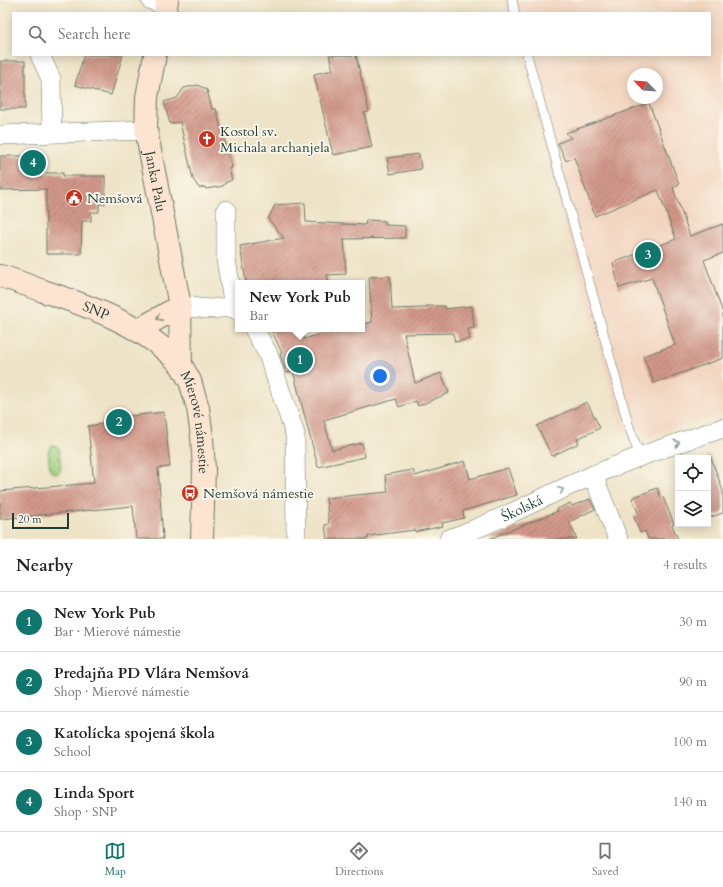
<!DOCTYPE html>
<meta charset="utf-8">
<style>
body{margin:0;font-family:Cardo,serif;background:#f6f6f6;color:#222}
.controls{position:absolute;right:12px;bottom:12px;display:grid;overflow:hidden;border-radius:0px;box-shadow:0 2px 10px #0003}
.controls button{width:36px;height:36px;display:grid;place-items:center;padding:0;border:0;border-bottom:1px solid #e0e0e0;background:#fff;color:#222;font:20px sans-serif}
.compass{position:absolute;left:627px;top:68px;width:36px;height:36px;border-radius:50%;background:#fff;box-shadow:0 2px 10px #0003;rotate:295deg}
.scale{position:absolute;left:12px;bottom:10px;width:57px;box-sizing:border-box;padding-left:4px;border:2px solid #1f3d34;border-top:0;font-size:11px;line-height:14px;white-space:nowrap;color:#1f3d34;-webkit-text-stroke:3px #fbf7ec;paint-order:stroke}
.you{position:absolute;left:380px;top:376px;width:14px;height:14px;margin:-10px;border:3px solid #fff;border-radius:50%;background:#1a73e8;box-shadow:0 0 0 6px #1a73e833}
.badge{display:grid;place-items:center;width:26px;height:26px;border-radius:50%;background:#0f766e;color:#fff;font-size:13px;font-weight:700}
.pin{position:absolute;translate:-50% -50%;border:2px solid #fff;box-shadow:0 1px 4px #0006}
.popup{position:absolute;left:235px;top:280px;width:130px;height:52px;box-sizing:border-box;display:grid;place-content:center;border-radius:0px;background:#fff;filter:drop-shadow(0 1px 3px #0005);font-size:13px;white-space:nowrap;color:#767676}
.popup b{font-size:15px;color:#222}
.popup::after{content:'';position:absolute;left:50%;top:100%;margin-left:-8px;border:8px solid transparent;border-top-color:#fff}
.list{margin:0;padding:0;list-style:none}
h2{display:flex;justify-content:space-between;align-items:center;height:52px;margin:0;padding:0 16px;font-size:17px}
h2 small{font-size:13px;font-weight:400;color:#767676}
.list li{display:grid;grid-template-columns:26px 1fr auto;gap:12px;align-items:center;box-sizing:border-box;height:60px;padding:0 16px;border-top:1px solid #e0e0e0}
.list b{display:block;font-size:15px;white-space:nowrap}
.list p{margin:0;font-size:13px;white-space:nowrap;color:#767676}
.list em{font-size:13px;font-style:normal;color:#767676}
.icon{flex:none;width:22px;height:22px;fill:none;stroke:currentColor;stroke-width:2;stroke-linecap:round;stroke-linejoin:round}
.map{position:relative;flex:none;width:723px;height:539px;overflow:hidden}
.search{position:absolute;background:#fff;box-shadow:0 2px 10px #0003;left:12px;right:12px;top:12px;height:44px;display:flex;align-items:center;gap:10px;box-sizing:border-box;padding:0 14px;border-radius:0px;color:#767676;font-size:15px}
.sheet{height:292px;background:#fff}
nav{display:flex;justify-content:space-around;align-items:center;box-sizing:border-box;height:56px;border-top:1px solid #e0e0e0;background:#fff;font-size:11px;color:#767676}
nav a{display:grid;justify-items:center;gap:2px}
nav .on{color:#0f766e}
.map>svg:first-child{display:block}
</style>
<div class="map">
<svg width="723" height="539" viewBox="0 0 723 539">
<defs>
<pattern id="grass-dots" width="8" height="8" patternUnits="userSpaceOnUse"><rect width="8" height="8" fill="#a3d685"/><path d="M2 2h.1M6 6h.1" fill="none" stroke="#84af6e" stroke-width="1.8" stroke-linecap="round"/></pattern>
<pattern id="building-hatch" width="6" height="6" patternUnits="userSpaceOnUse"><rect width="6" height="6" fill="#d29789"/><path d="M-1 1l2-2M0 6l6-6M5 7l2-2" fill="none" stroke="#aa7c71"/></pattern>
</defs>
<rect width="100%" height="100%" fill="#fbf7ec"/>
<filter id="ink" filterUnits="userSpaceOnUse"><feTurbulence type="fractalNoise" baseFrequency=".025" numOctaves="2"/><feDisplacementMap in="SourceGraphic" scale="8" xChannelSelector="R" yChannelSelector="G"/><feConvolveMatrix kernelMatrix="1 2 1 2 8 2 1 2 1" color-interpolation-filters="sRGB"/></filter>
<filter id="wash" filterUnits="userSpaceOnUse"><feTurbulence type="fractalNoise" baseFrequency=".012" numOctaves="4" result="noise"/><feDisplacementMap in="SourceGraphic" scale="16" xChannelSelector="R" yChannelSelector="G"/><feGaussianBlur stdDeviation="0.9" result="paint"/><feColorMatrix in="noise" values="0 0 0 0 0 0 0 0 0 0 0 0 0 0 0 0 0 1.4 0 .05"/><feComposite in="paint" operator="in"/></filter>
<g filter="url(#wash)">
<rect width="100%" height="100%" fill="#eee3c6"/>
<!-- built -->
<path fill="#f2d4be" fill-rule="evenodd" d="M504 0H723V413L649 437 634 425 622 431 519 55H710V13H508ZM633 74H657V98H633Z"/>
<!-- grass -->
<path fill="url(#grass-dots)" stroke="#618a5c" d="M52 445 59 448 61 469 59 473 56 474 50 471 48 452Z"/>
<g id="blocks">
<!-- building -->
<path fill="url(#building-hatch)" d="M84 55H123L111 95 75 85Z
M329 55H356L369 112 364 113 372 147 333 155 314 74 333 70Z
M0 61H25V109H0Z
M198 85 207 90 212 109H216L232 168 229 169 232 180 225 183 223 186 206 189 205 187 199 188 193 179 180 122 170 124 164 102 177 98 184 88Z
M649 103 679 184 673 188 690 236 723 224V253L704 260 723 313V358L654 383 643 356 675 345 652 278 619 288 613 263 676 239 658 190 595 216 574 157 566 161 558 143 571 138 566 133Z
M419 154 421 169 390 174 387 158Z
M0 156H41V173H63V176H105V204H99V212H91V221H82L81 254H46V189L0 190Z
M305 203 306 222 365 225 366 220 385 221V225L405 226V238L344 239 346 274 327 275 329 283H246L240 246 284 238 268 219 275 205Z
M390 276 392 309 426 308V306H445V309L472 306 474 328 468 329 470 339 455 342 453 333 404 334 415 383 441 373 449 393 418 406 416 401 399 407 396 399 324 420 332 450 362 443 365 457 318 467 293 371 286 373 280 354 282 353 271 329H300L304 339 338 329H362V325L372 322 369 277Z
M587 402 600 428 577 439 579 443 552 456 537 426Z
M164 412 170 467 158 468 163 539H136L133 506 0 519V491L94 483 88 426 123 421 122 417Z
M708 455H710L723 491V513L708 518Z
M465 461 470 479 508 468 517 495 463 511 464 518 442 523 443 526 415 532V530L368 536V539H327L325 525 329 524 326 498 388 492 385 475 413 470 415 476Z
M657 488 661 498 663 497 674 524 672 525 678 539H648L645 531 640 533 634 517 639 515 632 498Z
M590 499 595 509 569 522 577 539H489L558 511 557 509 570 503 572 506Z"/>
</g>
</g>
<g filter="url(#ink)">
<use href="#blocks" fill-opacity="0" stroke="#677767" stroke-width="1"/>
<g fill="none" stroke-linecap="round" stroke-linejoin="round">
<!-- lane casing -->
<g stroke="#677767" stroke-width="10">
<path id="lane" d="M512 0 515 13
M527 55 629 427 640 456"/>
</g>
<!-- street casing -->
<g stroke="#677767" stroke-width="20">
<g id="street">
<path d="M151 0 166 6"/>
<path d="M40 55 51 79 52 133"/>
<path d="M0 135 146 130"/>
<path d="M226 210V260L234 307 238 311"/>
<path d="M180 306 209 309 234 307"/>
<path d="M254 329 268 354 295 434 296 539"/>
<path d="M593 475 618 539"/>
<path id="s1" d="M449 539C499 522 545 495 594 475 636 456 679 443 723 428"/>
</g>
</g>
<!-- secondary casing -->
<g stroke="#677767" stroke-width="24">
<g id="secondary">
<path d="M165 13 167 0"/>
<path id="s2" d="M155 55 147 97 146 130 180 306 181 365 190 381 198 408 202 437 204 469 202 539"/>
<path id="s3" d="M0 276C15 280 29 286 43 291 92 307 145 326 181 365"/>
<path d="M138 330 180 306"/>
</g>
</g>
<!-- lane -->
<use href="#lane" stroke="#fff" stroke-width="9"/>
<!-- street -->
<use href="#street" stroke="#fff" stroke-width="19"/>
<!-- secondary -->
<use href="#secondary" stroke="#fde4d1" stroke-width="22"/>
</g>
<!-- one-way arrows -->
<defs><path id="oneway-chevron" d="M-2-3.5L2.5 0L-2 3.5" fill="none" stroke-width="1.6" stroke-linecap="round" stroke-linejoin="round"/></defs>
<use stroke="#8e9082" href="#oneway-chevron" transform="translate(159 318) rotate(151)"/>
<g stroke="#8f9e9a">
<use href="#oneway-chevron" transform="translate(677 443) rotate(-18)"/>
<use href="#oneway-chevron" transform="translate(561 490) rotate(-25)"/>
</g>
</g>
<!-- icons -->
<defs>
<g id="church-disc" transform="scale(0.9)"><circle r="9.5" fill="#c8321e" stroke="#fbf7ec"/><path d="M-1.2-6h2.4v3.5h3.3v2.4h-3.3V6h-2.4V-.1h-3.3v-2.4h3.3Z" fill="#fff"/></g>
<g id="civic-disc" transform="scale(0.9)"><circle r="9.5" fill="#c8321e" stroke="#fbf7ec"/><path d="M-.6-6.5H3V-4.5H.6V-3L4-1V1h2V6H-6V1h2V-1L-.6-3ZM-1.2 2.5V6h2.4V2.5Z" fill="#fff"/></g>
<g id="bus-disc" transform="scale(0.9)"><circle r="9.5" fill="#c8321e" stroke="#fbf7ec"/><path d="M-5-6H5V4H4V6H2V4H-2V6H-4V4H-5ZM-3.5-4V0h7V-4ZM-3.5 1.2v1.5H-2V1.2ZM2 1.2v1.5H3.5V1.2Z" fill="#fff"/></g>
</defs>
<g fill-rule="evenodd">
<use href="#church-disc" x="207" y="139"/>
<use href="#civic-disc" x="74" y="198"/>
<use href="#bus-disc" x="190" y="493"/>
</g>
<g text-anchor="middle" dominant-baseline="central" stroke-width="3.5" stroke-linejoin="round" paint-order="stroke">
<!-- poi labels -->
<g font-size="14" fill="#1f3d34" stroke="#fbf7ec" text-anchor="start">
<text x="220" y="131">Kostol sv.<tspan x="220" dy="16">Michala archanjela</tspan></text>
<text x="87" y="198">Nemšová</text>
<text x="203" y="493">Nemšová námestie</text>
</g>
<!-- street labels -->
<g font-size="14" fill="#1f3d34" stroke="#fbf7ec">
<text stroke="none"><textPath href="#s2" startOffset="128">Janka Palu</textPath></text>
<text stroke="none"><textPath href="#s3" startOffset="102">SNP</textPath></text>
<text stroke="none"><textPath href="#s2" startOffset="374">Mierové námestie</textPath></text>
<text stroke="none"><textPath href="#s1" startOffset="79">Školská</textPath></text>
</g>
</g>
</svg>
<div class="controls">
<button><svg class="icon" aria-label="locate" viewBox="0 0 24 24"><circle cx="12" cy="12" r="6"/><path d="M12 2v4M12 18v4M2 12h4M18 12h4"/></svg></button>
<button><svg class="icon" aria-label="layers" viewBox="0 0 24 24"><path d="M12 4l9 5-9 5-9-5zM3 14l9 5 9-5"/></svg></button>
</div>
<svg class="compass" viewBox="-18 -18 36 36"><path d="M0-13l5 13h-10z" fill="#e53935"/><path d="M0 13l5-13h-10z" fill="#767676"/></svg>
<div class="scale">20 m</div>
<div class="you"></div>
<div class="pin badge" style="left:300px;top:360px">1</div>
<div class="popup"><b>New York Pub</b>Bar</div>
<div class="pin badge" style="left:119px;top:422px">2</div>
<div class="pin badge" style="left:648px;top:255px">3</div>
<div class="pin badge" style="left:33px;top:163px">4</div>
<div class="search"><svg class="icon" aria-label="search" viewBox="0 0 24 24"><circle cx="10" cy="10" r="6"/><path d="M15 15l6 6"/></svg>Search here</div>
</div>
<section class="sheet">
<h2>Nearby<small>4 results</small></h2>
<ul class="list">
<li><span class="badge">1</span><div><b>New York Pub</b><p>Bar · Mierové námestie</p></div><em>30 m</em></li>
<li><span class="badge">2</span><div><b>Predajňa PD Vlára Nemšová</b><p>Shop · Mierové námestie</p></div><em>90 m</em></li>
<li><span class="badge">3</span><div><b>Katolícka spojená škola</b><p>School</p></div><em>100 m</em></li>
<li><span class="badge">4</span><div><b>Linda Sport</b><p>Shop · SNP</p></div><em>140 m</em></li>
</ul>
</section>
<nav>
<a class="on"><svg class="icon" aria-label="map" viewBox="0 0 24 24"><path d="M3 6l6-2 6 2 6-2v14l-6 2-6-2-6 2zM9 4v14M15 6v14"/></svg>Map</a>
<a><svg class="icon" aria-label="directions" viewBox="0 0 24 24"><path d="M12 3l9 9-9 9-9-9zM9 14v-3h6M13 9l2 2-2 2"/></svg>Directions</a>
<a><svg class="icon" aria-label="saved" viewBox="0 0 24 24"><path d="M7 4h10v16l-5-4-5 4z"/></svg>Saved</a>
</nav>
